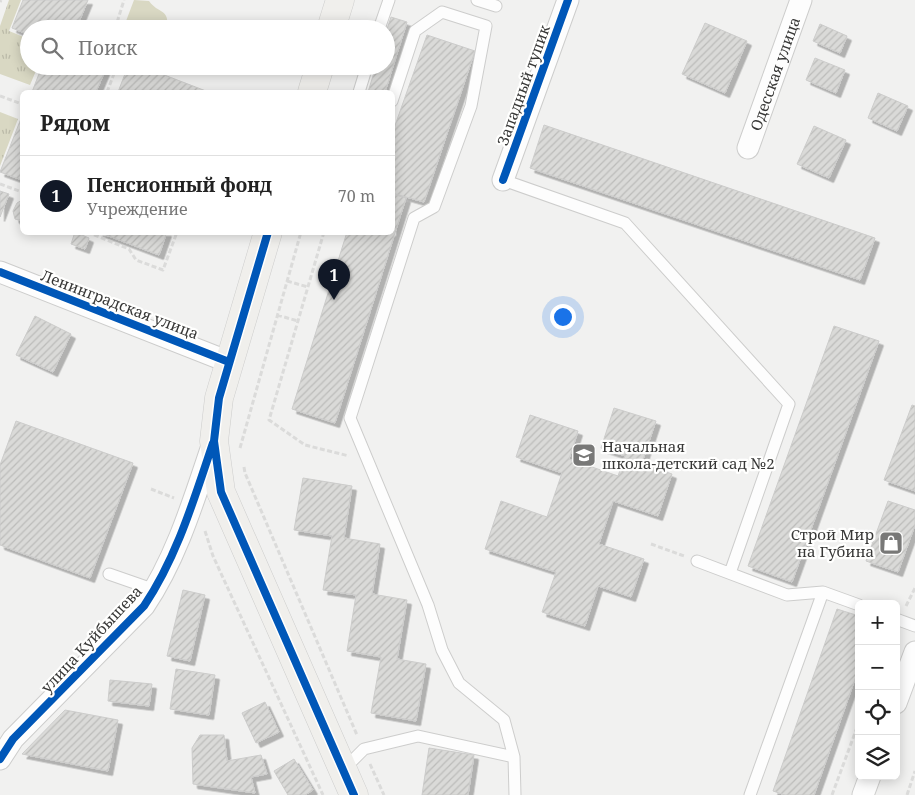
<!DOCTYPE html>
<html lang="ru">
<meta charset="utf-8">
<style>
body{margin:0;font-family:"Noto Serif",serif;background:#f2f2f2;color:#222}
.controls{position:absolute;right:15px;bottom:15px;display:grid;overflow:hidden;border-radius:8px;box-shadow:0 2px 12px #0003}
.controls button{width:45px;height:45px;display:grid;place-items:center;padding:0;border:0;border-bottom:1px solid #e0e0e0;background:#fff;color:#222;font:25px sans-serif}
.you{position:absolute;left:562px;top:316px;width:18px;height:18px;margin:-12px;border:4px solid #fff;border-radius:50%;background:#1a73e8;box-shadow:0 0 0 8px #1a73e833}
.badge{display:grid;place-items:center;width:32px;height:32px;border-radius:50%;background:#111827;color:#fff;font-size:16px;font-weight:700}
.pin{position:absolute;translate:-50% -41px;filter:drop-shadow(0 1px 2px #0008)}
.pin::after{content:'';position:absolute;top:26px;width:18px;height:15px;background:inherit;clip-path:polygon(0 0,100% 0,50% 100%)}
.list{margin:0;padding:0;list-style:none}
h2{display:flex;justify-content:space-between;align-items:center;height:65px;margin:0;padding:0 20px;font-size:21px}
h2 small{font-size:16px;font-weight:400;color:#767676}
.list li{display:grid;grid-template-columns:32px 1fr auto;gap:15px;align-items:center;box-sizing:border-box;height:80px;padding:0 20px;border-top:1px solid #e0e0e0}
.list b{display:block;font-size:19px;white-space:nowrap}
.list p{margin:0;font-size:16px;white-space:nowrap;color:#767676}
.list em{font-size:16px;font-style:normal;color:#767676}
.icon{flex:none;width:28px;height:28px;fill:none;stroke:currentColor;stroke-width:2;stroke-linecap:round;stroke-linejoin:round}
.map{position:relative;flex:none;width:915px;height:795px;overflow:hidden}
.search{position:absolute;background:#fff;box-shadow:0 2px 12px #0003;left:20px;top:20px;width:375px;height:55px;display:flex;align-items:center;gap:12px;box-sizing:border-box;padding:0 18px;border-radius:28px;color:#767676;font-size:19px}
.panel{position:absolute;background:#fff;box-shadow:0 2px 12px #0003;left:20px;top:90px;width:375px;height:145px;border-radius:8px}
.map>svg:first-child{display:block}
</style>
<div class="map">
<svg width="915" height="795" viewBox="0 0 915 795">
<defs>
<pattern id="grass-tufts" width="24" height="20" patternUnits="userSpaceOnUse" patternTransform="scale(1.25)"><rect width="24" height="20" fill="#d9d8c3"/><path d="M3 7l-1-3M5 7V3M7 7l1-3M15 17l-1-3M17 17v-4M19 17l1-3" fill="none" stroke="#bbbaa8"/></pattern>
<pattern id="building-hatch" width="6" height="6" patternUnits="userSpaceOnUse" patternTransform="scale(1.25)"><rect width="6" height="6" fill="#dadad8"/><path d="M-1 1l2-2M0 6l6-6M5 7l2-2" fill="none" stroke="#bcbcba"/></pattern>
<filter id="shadow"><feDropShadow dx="4.5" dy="4.5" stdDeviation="0" flood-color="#0004"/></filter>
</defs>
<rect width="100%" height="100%" fill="#f1f1f0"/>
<!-- grass -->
<path fill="url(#grass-tufts)" d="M9 0H21L9 31 29 39V66H38L30 85 0 74V26Z
M0 112 18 119 0 166Z"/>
<!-- park -->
<path fill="#d9d8c3" d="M134 0 149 1C158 14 170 8 167 29H123Z"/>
<!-- building -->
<path fill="url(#building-hatch)" stroke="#cccccb" filter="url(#shadow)" d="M23 0H88L76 29H29V35L12 28Z
M391 17 407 22 385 92H368L376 66H386V32Z
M705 23 747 41 725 93 682 74Z
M820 24 847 36 840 53 813 41Z
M427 35 475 51 424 202 392 193V134Z
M815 58 845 70 836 93 806 80Z
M42 66H107L96 92H32Z
M128 66H141L206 91 205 92H118Z
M878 93 908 106 897 131 868 118Z
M22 116V180L0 172Z
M544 125 875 238 860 280 530 168Z
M814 126 846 140 829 178 797 164Z
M0 191 9 194 0 217Z
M392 194 406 198 335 423 292 409 347 232H392Z
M22 200V221L15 219 13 211 17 203Z
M75 232 89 238 85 249 71 244Z
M98 232H167L159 255Z
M35 316 71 334 53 372 16 355Z
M834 326 879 341 792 582 748 566Z
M912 405 915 406V491L884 480Z
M614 408 656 421 642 463 672 474 658 516 613 501 599 544 644 559 631 597 598 586 585 626 542 612 556 572 485 549 501 501 547 517 562 473 516 457 530 415 578 431 569 459 618 476 625 456 601 448Z
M16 421 133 463 90 578 0 545V465Z
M303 478 352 486 344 538 380 544 372 594 407 600 397 659 426 664 416 721 371 713 381 657 347 651 356 595 323 590 332 536 294 530Z
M888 501 915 510V525L898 572 866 561Z
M183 590 205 595 190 661 167 656Z
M837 609 859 616V668L814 795H785L773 791Z
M176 669 215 675 209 715 170 709Z
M110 680 152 684 149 706 108 701Z
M265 702 279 732 256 743 242 713Z
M65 710 118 720 108 771 22 754Z
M200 735H224L227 761 261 755 267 774 251 777 255 793 193 784 192 748Z
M429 748 474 755 468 795H422Z
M294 759 313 790 305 795H288L274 771Z"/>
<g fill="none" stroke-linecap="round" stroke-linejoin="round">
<!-- lane casing -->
<g stroke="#cdcdcc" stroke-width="13">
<path id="lane" d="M477 0 496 6
M379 29 389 0
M359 92 367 66
M392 101 415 31 442 12 486 26 471 106 434 207 414 218 350 418 428 605 442 650 459 683 504 720 514 757 515 795
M503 180 625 223 789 404 730 573
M697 561 787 595 823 592 859 605
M109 574 155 590
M896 619 915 626
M343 770 364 749 418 736 514 757
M750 795 823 592"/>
</g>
<!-- street casing -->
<g stroke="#cdcdcc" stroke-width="23">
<g id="street">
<path id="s1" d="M748 148 801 0"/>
<path d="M503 180 568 0"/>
<path d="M0 272 229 362"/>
<path d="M896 703 915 652"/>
<path d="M0 759 13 739 144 606C177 557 194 499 213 443"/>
<path d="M863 795 870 776"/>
</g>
</g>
<!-- secondary casing -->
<g stroke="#cdcdcc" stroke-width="29">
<path id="secondary" d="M331 29 340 0
M312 92 320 66
M268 232 219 398 214 441 221 492 354 795"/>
</g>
<!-- path -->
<path stroke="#dbdbda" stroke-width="3" stroke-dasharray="5 2.5" stroke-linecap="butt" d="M0 2 1 0
M115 29 124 0
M107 92 117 66
M0 96 22 104
M0 184 22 192
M87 232 129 249 136 260 163 270 177 232
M324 232 269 420 305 445 349 456
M287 281 308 287
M277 315 298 321
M240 448 301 232
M244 467 245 473 357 735
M151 489 174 498
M205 531 213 556 323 795
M651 544 684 556
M906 606 915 588
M370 764 384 795
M832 795 859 722
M907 795 915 771"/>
<!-- lane -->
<use href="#lane" stroke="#fdfdfd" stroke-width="11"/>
<!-- street -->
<use href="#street" stroke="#fdfdfd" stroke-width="21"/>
<!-- secondary -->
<use href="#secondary" stroke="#f0efec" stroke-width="28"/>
<!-- cycleway casing -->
<g stroke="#fffffe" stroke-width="11">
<path id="cycleway" d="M503 180 568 0
M268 232 219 398 214 441 221 492 354 795
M0 272 229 362
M0 759 13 739 144 606C177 557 194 499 213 443"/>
</g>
<!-- cycleway -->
<use href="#cycleway" stroke="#0057b8" stroke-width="8"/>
</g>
<!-- icons -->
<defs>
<g id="school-square" transform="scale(1.25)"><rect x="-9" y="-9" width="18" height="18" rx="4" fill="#787877" stroke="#fffffe"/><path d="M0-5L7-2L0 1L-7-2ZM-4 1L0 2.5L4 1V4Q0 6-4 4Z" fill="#fff"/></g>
<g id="shop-square" transform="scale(1.25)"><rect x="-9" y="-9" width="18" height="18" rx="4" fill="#787877" stroke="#fffffe"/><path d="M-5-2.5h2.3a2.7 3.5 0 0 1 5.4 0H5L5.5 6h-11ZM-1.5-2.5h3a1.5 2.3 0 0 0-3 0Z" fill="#fff"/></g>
</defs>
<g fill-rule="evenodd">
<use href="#school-square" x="584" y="455"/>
<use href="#shop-square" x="891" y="543"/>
</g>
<g text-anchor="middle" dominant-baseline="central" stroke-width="4.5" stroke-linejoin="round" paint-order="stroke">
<!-- street labels -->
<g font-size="15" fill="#373736" stroke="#fffffe">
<text stroke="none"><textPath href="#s1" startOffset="79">Одесская улица</textPath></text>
<text transform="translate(523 85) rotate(-70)">Западный тупик</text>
<text transform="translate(120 304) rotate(21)">Ленинградская улица</text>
<text transform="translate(91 639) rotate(-47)">улица Куйбышева</text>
</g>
<!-- poi labels -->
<g font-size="15" fill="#373736" stroke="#fffffe" text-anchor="start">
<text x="602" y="446">Начальная<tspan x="602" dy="17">школа-детский сад №2</tspan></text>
<text x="874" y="534" text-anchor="end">Строй Мир<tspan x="874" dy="17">на Губина</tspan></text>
</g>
</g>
</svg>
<div class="controls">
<button>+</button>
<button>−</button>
<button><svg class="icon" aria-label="locate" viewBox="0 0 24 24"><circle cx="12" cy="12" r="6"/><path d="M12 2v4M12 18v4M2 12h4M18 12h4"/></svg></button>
<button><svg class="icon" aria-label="layers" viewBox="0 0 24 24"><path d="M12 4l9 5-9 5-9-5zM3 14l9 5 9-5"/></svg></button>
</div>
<div class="you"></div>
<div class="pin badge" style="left:334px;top:300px">1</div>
<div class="search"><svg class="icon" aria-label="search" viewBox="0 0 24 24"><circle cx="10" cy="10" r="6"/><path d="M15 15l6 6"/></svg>Поиск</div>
<section class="panel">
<h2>Рядом<small></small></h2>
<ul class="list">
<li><span class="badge">1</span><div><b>Пенсионный фонд</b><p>Учреждение</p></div><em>70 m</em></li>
</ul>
</section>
</div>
